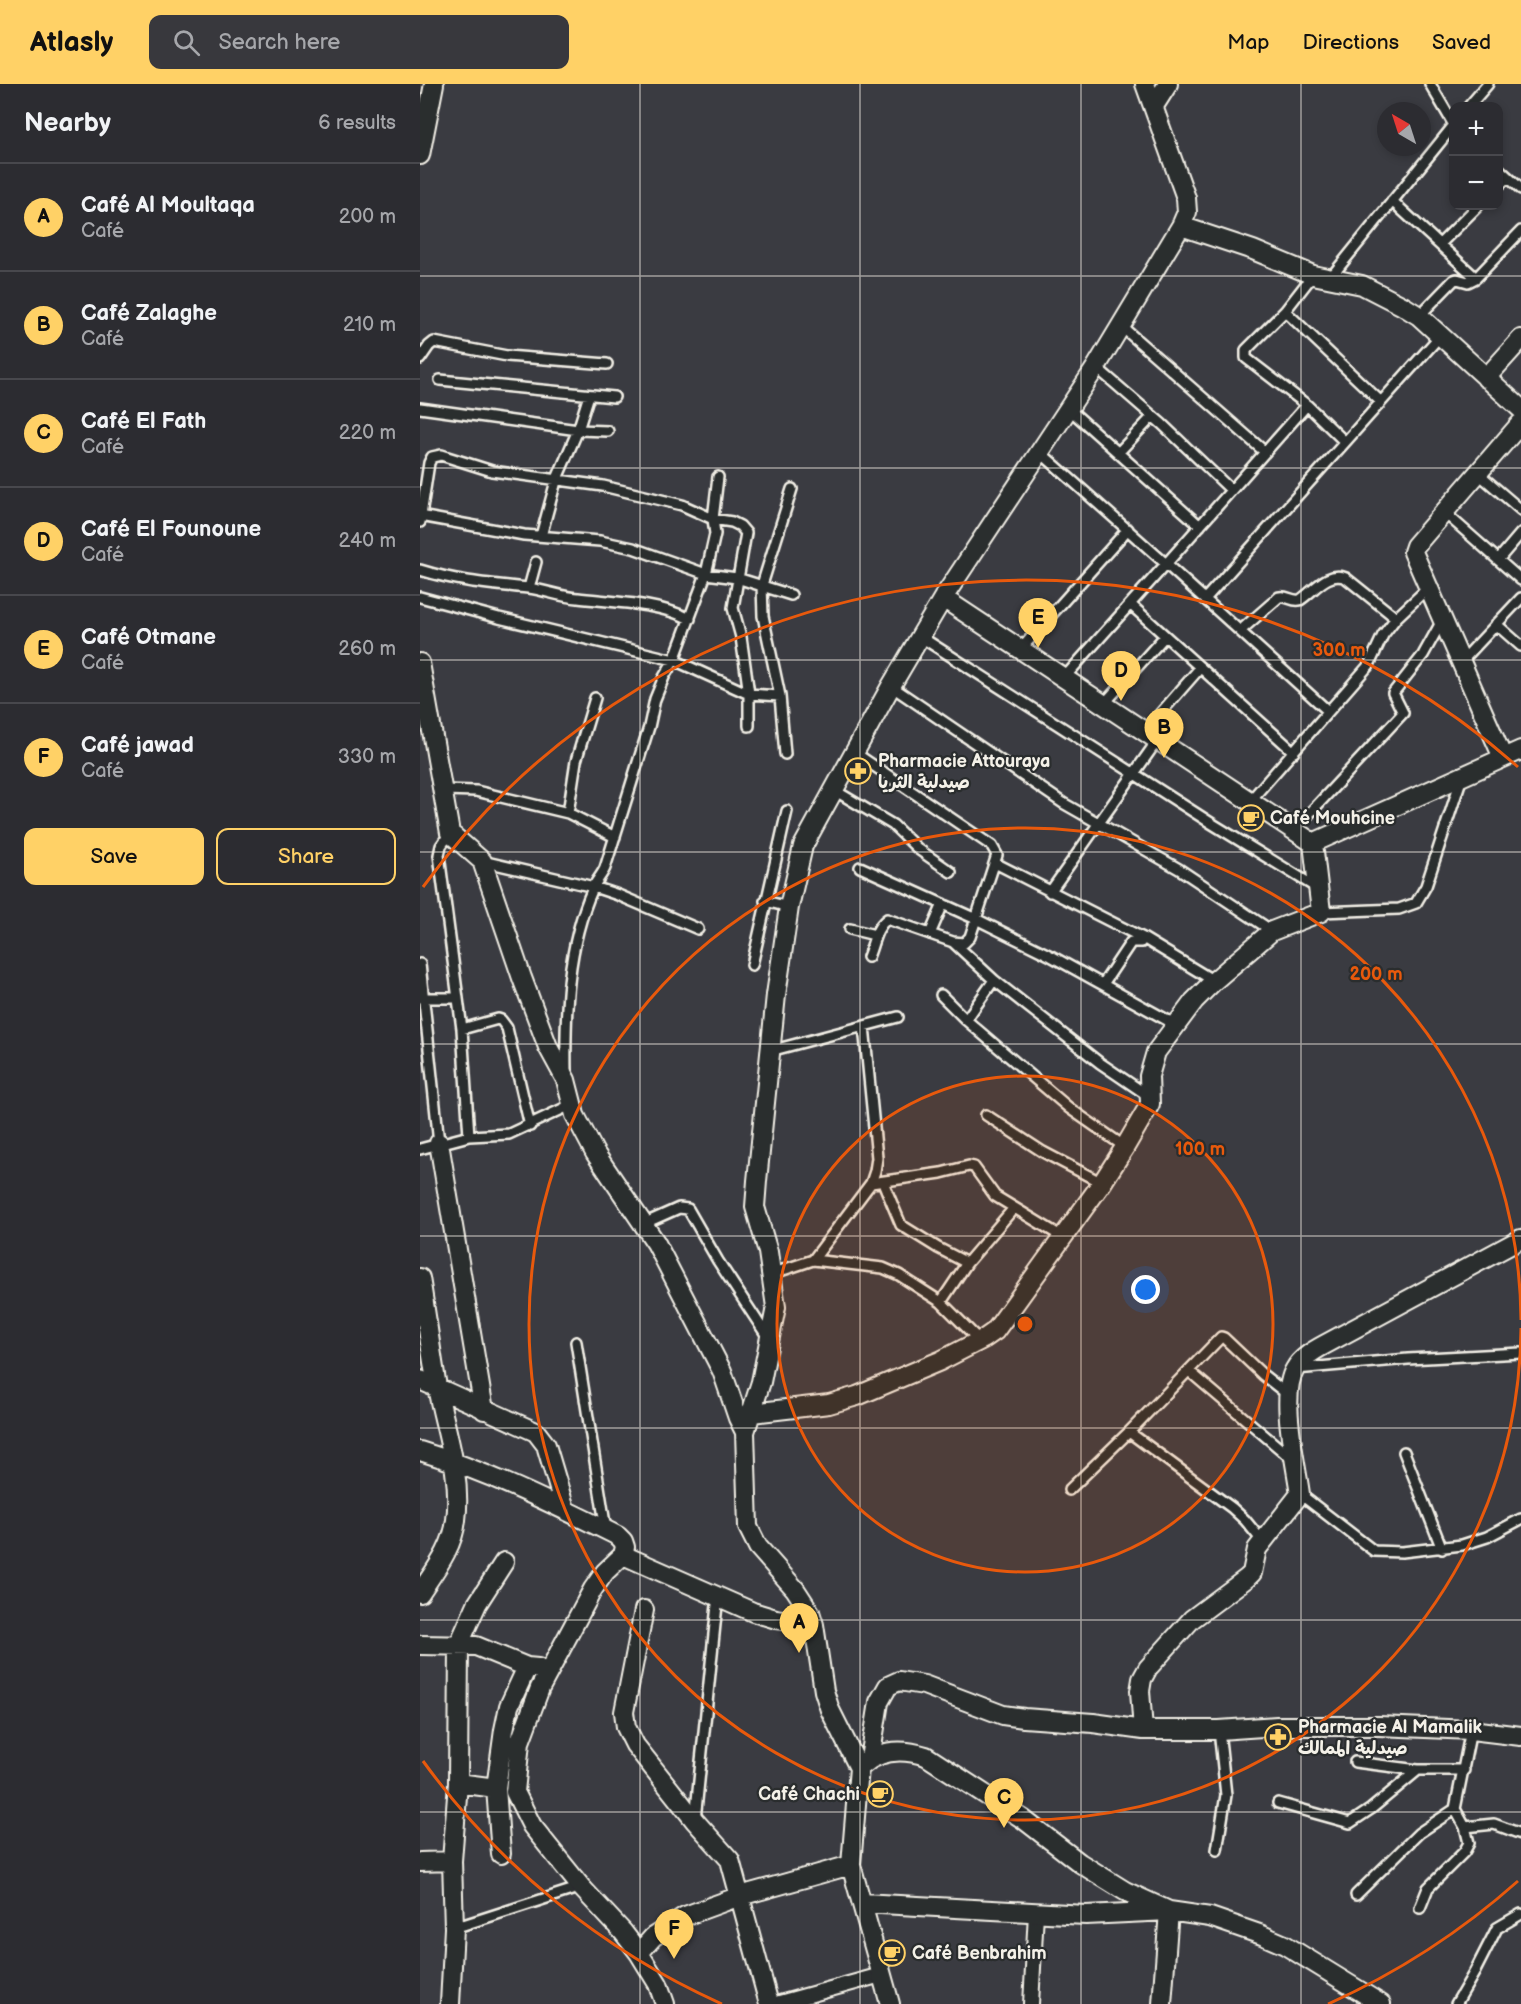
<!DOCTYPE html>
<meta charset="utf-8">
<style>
body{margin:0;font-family:"Balsamiq Sans","Playpen Sans Arabic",sans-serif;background:#38383d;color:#f1f3f6}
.controls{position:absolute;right:18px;top:18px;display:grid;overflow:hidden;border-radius:12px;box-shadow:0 3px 9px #0003}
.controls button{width:54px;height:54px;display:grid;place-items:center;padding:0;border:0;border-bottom:2px solid #48484d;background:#2c2c31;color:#f1f3f6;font:30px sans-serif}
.compass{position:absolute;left:957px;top:18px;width:54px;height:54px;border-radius:50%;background:#2c2c31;box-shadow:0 3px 9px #0003;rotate:321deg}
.you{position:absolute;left:726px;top:1206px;width:21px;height:21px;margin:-15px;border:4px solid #fff;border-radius:50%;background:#1a73e8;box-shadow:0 0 0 9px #1a73e833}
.badge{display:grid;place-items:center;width:39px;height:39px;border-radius:50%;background:#ffd166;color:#111;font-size:20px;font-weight:700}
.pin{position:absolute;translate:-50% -50px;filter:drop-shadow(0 2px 3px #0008)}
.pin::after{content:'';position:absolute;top:32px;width:21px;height:18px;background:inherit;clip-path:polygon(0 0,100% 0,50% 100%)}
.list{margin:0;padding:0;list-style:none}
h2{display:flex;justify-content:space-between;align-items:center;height:78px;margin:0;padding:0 24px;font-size:26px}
h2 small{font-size:20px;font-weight:400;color:#a6a7ab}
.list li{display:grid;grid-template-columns:39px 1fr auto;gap:18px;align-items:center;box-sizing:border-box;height:108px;padding:0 24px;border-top:2px solid #48484d}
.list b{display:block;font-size:22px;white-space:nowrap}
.list p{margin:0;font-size:20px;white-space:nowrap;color:#a6a7ab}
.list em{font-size:20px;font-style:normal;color:#a6a7ab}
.actions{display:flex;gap:12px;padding:18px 24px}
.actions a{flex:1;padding:14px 0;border:2px solid #ffd166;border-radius:12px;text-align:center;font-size:21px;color:#ffd166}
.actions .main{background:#ffd166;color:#111}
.icon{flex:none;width:33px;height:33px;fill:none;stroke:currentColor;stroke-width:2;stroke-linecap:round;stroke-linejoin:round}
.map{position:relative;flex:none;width:1101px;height:1920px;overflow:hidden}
header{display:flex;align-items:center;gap:36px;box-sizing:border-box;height:84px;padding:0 30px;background:#ffd166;color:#111}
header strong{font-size:28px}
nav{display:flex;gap:33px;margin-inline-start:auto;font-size:21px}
.search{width:420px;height:54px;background:#38383d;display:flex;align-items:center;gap:15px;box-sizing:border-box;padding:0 21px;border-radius:12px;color:#a6a7ab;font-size:22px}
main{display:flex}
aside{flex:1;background:#2c2c31}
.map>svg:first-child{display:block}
</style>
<header>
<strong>Atlasly</strong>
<div class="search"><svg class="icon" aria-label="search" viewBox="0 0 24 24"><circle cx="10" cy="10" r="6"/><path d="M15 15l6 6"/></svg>Search here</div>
<nav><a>Map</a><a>Directions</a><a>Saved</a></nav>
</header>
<main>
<aside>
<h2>Nearby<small>6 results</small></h2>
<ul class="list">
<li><span class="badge">A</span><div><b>Café Al Moultaqa</b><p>Café</p></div><em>200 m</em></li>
<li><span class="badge">B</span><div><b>Café Zalaghe</b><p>Café</p></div><em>210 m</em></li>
<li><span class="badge">C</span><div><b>Café El Fath</b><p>Café</p></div><em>220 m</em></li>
<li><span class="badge">D</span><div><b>Café El Founoune</b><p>Café</p></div><em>240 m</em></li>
<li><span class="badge">E</span><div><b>Café Otmane</b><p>Café</p></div><em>260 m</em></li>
<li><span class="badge">F</span><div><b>Café jawad</b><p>Café</p></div><em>330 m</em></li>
</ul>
<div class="actions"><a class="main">Save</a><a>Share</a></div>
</aside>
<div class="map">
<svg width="1101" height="1920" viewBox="0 0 1101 1920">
<rect width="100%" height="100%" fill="#3a3b41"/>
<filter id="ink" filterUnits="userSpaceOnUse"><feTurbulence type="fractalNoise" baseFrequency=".0167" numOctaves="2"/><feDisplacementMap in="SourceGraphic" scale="12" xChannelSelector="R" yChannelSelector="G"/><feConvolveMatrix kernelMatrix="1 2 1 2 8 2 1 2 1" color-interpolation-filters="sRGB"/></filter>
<g filter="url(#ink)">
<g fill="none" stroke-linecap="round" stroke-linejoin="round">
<!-- service casing -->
<g stroke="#f4f1e8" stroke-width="14">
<path id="service" d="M1010 0 1034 41
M1049 22 1068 0
M1078 84 1101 105
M1078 102 1088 93
M972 117 1056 194
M1020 160 1058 122
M893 191 865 227 826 266V274L887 321 925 358
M911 193 1034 41
M865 227 961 318
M999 232 1034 196 1037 195 1048 198 1056 194 1101 147
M701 242 845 368
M0 275 9 262 14 258 87 272 187 280
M676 283 742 340 811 406
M20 296 194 313
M0 324 158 346 188 347
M648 324 780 442
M620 368 746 480 887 321
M698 369 733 332
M1059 390 1101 426
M1025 429 1101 496
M0 432 104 451 180 457 213 464 286 490 317 494 371 511
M0 438 9 379 12 373 21 371 72 387 183 402 262 421 293 435 312 438 320 442 326 449 313 524 321 553 329 610V642
M121 452 136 397 158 346 169 311
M1078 476 1101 449
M0 486C39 498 68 500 108 504 125 506 141 513 158 514 192 518 239 519 270 535
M109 504 116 478
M0 513 79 534 254 576 329 610 360 612
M785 515 1020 252
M710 520 874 668
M1076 540 1101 562
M820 547 859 513C867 511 872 518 880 516 894 507 908 486 926 494L976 534
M501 553 791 739 897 804
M600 566 708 445
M1041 578 1101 514
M643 595 746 480 908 627
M471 602 643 719 759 785 852 847
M683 621 745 552
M724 648 780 584
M435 669 572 762 577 771 550 853 544 859 533 858 467 835C455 844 454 859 448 873
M365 670 360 612 343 532 342 501 372 405
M23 706 56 707 148 729 195 753
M414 706 473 741 498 765 531 788
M830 717 949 581 963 551 976 534 1009 503
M148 729 156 677 175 614
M874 746 983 629 973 609 1003 571 1023 535
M30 749 21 762 19 771 42 945 49 1052
M62 777 174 803 198 811 278 845
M575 779 723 854 794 897
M440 783 556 835 631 872 756 941
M630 808 737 657
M345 817 369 823
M901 828 979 825 996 819 1006 802 1042 693
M430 845 455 851
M510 850 523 820
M533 858 574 896
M0 880 19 1059
M332 881 367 727
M683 900 711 858H721L723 854
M521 911 546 936
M0 914H38
M42 945 78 935 81 936 87 944 110 1042
M350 967 478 933
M146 989C145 927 147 862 173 804 176 797 182 791 185 784L229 643 235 615 244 593 254 576 286 490 295 450 293 435 298 393
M566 1031 623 1068 682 1099
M705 1063 649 1024 546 936 574 896 680 979 730 1013
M0 1065 49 1052 89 1050 153 1020
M463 1098 481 1141 518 1164 547 1179
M451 1099 521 1089 549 1082 554 1083 575 1112 644 1154
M223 1140 259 1124 268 1125 298 1177 349 1255
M393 1176 463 1184 479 1191 521 1218 560 1257
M351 1190 393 1176 451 1099 455 1087 457 1074 444 942
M521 1218 547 1179 594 1124
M156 1258 186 1446
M876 1285 988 1275 1101 1269
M769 1287 872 1375
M709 1348 812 1424 825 1436 843 1458
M984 1368 1022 1465
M649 1406 709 1348 801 1253 804 1254 843 1291 867 1310
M880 1410 954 1467 982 1468 1042 1461 1067 1453 1101 1435
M935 1678 998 1686H1044
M858 1719 930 1739 951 1725 998 1686
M275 1736 298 1511
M1045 1743 1074 1740 1101 1750
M797 1766 806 1711 799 1646
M936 1811 999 1749 1035 1725 1051 1646
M1000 1824 1008 1804 1044 1768 1049 1759 1045 1743 1035 1725
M34 1844 161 1803
M1036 1920 1054 1889 1077 1844 1101 1830"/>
</g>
<!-- pedestrian casing -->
<g stroke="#f4f1e8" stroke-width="18">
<path id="pedestrian" d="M356 1920 461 1891
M611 1920 616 1829"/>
</g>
<!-- minor casing -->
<g stroke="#f4f1e8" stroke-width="22">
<path id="minor" d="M725 0 766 114 767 128 761 142
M734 22 748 0
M0 71 14 0
M1066 294 1101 255
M523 514 893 759 1101 666
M0 579 30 749 62 777 102 894 128 963 146 996 155 1031 175 1069 236 1159 302 1287 318 1334 325 1348
M1083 674 993 468 995 462 1101 339
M19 1059 64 1326
M0 1194C6 1230 11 1267 17 1303 25 1346 42 1391 36 1436 33 1464 15 1486 0 1509
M0 1296 116 1348 126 1361 145 1425
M332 1329 409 1320 437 1312 520 1277 565 1254 575 1247 682 1099 705 1063 730 1020 729 992 736 968 774 917 794 897 852 847 901 828 893 759
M0 1367C69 1388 133 1420 198 1452L203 1457 205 1463 203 1471 185 1488 173 1505 120 1604 100 1658 95 1708 112 1742 161 1803 203 1848 219 1869 238 1900 245 1920
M203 1471 333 1528 356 1535 394 1541 404 1607 410 1626 439 1684 431 1781 470 1920
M224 1526 204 1628 206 1643 215 1661 275 1737 310 1776 349 1920
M394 1541 390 1528 375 1505 338 1463 328 1443 325 1348 341 1298 356 1223 348 1168 335 1123 337 1097 356 911 369 823 383 762 471 602 523 514 676 283 761 142 833 166 893 191 942 201 983 222 999 232 1101 325
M0 1561 56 1562 107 1583 118 1584
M723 1646 720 1607 722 1595 728 1584 772 1535 827 1494 832 1489 837 1465 880 1410C876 1379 859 1311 875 1285 881 1274 893 1267 904 1261L1101 1155
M450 1675 459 1618 468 1602 479 1597 504 1601 583 1631 604 1634 673 1639 723 1646H799L857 1642H959L1051 1646 1101 1652
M443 1681C461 1665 484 1665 506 1672L603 1735 660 1779 705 1807 749 1827 790 1833 842 1851 865 1861 961 1920
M38 1699 76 1704
M81 1770 76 1704 84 1646 89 1622 107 1583
M0 1778 32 1777
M442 1819 666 1831 749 1827 742 1920
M219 1869 233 1853 265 1832 320 1812 431 1781
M30 1920 34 1844 32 1777 38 1699 39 1560 57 1520 84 1478"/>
</g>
<!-- service -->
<use href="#service" stroke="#2a2d2e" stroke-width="9"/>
<!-- pedestrian -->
<use href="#pedestrian" stroke="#2a2d2e" stroke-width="14"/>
<!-- minor -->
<use href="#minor" stroke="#2a2d2e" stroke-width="18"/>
</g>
</g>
<!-- grid -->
<path fill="none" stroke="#f4f1e8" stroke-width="1.5" stroke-opacity="0.55" d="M220 0V1920M440 0V1920M661 0V1920M881 0V1920M0 192H1101M0 384H1101M0 576H1101M0 768H1101M0 960H1101M0 1152H1101M0 1344H1101M0 1536H1101M0 1728H1101"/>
<!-- distance rings -->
<circle cx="605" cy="1240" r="248" fill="#e8590c" fill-opacity=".12"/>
<g fill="none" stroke="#e8590c" stroke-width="3">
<circle cx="605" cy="1240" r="248"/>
<path d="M1101 1244A496 496 0 1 1 1101 1236"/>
<path d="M1098 1797A744 744 0 0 1 908 1920M302 1920A744 744 0 0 1 3 1677M3 803A744 744 0 0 1 1098 683"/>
</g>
<!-- icons -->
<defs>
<g id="pharmacy-ring" transform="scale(1.35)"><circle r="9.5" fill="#2a2d2e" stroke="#ffd166" stroke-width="1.5"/><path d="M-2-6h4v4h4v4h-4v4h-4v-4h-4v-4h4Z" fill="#ffd166"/></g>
<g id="cafe-ring" transform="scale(1.35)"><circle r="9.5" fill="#2a2d2e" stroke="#ffd166" stroke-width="1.5"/><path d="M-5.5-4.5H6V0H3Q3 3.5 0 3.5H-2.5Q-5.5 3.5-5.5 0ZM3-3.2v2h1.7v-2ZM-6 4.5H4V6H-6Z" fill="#ffd166"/></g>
</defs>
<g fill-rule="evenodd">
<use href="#pharmacy-ring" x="438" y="687"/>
<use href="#cafe-ring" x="831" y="734"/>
<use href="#pharmacy-ring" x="858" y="1653"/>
<use href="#cafe-ring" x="460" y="1710"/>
<use href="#cafe-ring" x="472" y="1869"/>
</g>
<g text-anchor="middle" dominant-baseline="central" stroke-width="4.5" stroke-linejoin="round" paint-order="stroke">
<!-- poi labels -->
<g font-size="18" font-weight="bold" fill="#f4f1e8" stroke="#2a2d2e" text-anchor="start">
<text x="458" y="677">Pharmacie Attouraya<tspan x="458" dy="21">صيدلية الثريا</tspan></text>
<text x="850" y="734">Café Mouhcine</text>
<text x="878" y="1643">Pharmacie Al Mamalik<tspan x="878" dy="21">صيدلية الممالك</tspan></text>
<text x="440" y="1710" text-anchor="end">Café Chachi</text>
<text x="492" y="1869">Café Benbrahim</text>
</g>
</g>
<circle cx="605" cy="1240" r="9" fill="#e8590c" stroke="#2a2d2e" stroke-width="3"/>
<g font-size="18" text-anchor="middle" font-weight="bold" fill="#e8590c" stroke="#2a2d2e" stroke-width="4.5" stroke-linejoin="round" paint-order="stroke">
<text x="919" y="572">300 m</text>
<text x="956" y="896">200 m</text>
<text x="780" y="1071">100 m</text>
</g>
</svg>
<div class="controls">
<button>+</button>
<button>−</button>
</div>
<svg class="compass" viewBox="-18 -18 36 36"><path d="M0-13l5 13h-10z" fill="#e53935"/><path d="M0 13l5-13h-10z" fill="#a6a7ab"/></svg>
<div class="you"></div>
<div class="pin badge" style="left:379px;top:1569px">A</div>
<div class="pin badge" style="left:744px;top:674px">B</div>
<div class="pin badge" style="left:584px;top:1744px">C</div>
<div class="pin badge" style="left:701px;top:617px">D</div>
<div class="pin badge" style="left:618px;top:564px">E</div>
<div class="pin badge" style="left:254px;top:1875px">F</div>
</div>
</main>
